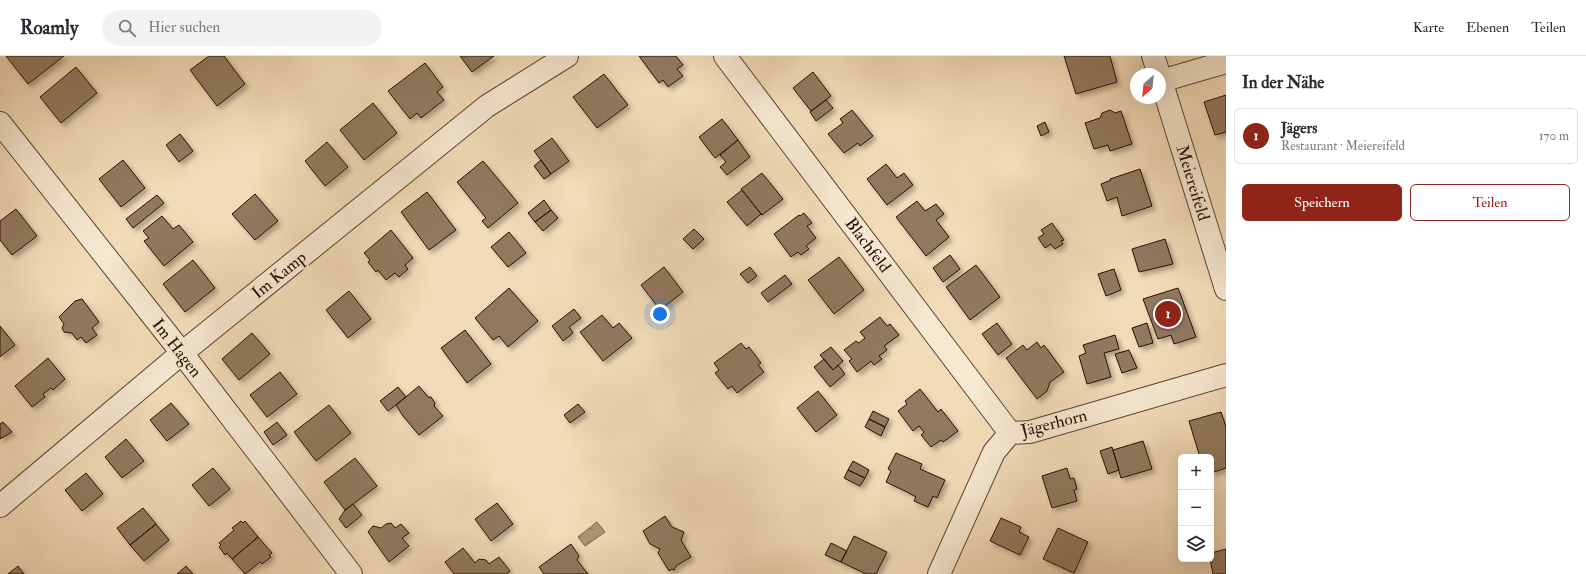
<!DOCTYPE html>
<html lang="de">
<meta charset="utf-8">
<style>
body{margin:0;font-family:"IM FELL Double Pica",serif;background:#f2f2f3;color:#2b2b33}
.controls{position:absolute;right:12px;bottom:12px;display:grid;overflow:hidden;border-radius:6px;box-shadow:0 4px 16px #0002}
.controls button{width:36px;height:36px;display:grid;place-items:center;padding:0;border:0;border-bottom:1px solid #e1e1e2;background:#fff;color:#2b2b33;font:20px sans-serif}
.compass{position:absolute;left:1130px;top:12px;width:36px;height:36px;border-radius:50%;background:#fff;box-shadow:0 4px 16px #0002;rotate:207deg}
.you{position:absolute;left:660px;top:258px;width:14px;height:14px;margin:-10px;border:3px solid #fff;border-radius:50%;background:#1a73e8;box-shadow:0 0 0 6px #1a73e833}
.badge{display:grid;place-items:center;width:26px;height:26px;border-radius:50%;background:#8f2418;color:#fff;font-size:13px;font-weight:700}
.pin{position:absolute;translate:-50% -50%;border:2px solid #fff;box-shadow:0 1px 4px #0006}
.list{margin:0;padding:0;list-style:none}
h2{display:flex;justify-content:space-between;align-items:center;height:52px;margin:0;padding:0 16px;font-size:17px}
h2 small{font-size:13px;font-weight:400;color:#7c7c81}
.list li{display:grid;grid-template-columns:26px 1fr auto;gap:12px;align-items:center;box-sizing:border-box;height:56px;margin:0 8px 8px;padding:0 8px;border:1px solid #e1e1e2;border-radius:6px}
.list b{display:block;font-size:15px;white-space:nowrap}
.list p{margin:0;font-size:13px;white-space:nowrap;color:#7c7c81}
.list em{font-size:13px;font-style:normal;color:#7c7c81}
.actions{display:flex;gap:8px;padding:12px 16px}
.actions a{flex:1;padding:9px 0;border:1px solid #8f2418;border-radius:6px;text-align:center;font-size:14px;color:#8f2418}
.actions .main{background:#8f2418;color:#fff}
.icon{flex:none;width:22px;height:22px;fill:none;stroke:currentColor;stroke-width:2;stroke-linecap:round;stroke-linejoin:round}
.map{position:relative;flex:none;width:1226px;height:518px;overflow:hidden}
header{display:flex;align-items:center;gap:24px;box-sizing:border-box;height:56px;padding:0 20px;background:#fff;border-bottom:1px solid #e1e1e2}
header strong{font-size:19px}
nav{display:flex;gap:22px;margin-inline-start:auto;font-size:14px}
.search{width:280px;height:36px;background:#f2f2f3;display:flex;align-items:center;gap:10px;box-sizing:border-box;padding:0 14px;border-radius:22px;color:#7c7c81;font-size:15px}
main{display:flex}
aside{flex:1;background:#fff}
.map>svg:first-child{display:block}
</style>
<header>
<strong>Roamly</strong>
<div class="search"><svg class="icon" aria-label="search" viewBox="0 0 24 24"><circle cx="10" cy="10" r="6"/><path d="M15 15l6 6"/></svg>Hier suchen</div>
<nav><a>Karte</a><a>Ebenen</a><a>Teilen</a></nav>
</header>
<main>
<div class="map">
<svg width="1226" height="518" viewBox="0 0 1226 518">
<defs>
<pattern id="water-ripples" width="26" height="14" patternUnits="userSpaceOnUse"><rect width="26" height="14" fill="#ad9679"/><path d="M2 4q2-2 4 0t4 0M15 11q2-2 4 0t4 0" fill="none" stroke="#8d7961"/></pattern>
<filter id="shadow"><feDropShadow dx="3.5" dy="3.5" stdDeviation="2" flood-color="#0004"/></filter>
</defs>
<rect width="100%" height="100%" fill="#f2dbb8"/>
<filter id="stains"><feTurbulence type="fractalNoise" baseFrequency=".005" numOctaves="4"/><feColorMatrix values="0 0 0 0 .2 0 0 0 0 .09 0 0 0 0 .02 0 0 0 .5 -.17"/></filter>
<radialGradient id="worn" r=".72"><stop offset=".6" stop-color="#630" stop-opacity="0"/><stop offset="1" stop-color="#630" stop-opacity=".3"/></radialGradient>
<!-- water -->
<path fill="url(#water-ripples)" stroke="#776049" d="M597 466 605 476 585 490 578 481Z"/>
<!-- building -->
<path fill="#917960" stroke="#270f00" filter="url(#shadow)" d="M6 0H64L28 28Z
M209 0H224L245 28 217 50 190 14Z
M460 0H494L472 16Z
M639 0H676L683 9 677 13 683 20 668 31 663 24 659 27Z
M1064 0H1110L1117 26 1076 38Z
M425 7 443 31 437 36 444 44 421 62 417 57 410 63 388 35Z
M76 11 97 37 61 67 40 41Z
M813 16 831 40 811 55 793 32Z
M604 18 628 49 597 72 573 41Z
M1226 39V76L1215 79 1204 46Z
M826 44 833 52 816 65 810 56Z
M373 47 397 77 364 104 340 74Z
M852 54 873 80 860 90 858 87 844 97 828 78 843 67 840 63Z
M1110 54 1115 57 1121 55 1132 88 1110 95 1108 89 1094 93 1085 67 1100 62 1102 57Z
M722 63 738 84 715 102 699 81Z
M1045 66 1049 76 1041 80 1037 70Z
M180 78 193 95 179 106 166 89Z
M552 82 569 105 551 118 534 95Z
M738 84 750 101 727 119 720 111 726 106 720 99Z
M327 86 348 111 325 130 305 105Z
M123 104 145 132 121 151 99 123Z
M541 104 551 118 544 123 534 110Z
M483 105 518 147 488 172 482 165 486 162 457 126Z
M886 108 897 122 904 117 913 129 887 149 867 123Z
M1140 113 1152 150 1122 160 1117 141 1107 145 1101 128 1111 124 1110 123Z
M762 117 783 143 762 159 741 133Z
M742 134 761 158 747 170 727 146Z
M427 136 456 174 429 194 401 156Z
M255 138 278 165 255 184 232 158Z
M157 139 164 147 133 172 126 163Z
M544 144 551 154 535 166 528 157Z
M917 145 925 155 936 148 944 158 936 164 949 181 926 200 896 161Z
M16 153 37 180 12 199 0 184V165Z
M551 154 558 162 543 175 535 166Z
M804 157 812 167 807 170 816 182 806 190 809 193 801 199 798 196 791 201 774 178 799 159 800 160Z
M162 160 173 173 179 169 193 186 164 210 144 185 149 182 143 175Z
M1052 167 1064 184 1061 185 1063 188 1055 193 1051 188 1045 192 1038 182 1044 178 1041 174Z
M694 173 704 183 693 193 683 183Z
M391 174 413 202 405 209 408 213 399 221 395 217 386 224 378 214 376 216 368 206 370 204 364 197Z
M509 176 526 197 508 211 491 191Z
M1165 183 1173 208 1139 216 1132 193Z
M950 199 960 213 943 226 933 212Z
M839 201 864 234 834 258 808 224Z
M193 204 215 232 185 256 163 228Z
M976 209 1000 241 970 264 946 231Z
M664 211 683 236 660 254 641 229Z
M750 211 757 220 748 227 740 218Z
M1114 213 1121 234 1106 240 1098 218Z
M785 219 792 228 768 246 761 237Z
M509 232 538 265 508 291 499 280 493 284 475 262Z
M1178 232 1196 281 1174 288 1171 279 1158 283 1143 243Z
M349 235 371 263 348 282 326 254Z
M82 243 99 266 92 272 97 279 86 287 81 281 77 284 72 277 64 276 62 272 64 268 59 261 75 245Z
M574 253 581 262 569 271 573 277 563 285 552 270Z
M602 259 613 272 619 267 632 282 603 305 580 276Z
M880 261 887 270 890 268 899 279 884 290 887 294 879 300 882 303 874 309 871 305 857 316 849 305 852 303 844 294 856 285 859 287 865 282 860 276Z
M997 267 1012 288 998 299 982 278Z
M1147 267 1153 287 1139 291 1132 272Z
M0 270 15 289 0 301Z
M465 274 491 308 467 327 441 292Z
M252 277 270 298 239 324 222 303Z
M1115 279 1119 293 1104 297 1111 321 1087 328 1079 300 1086 297 1083 289Z
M1037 286 1041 292 1044 289 1064 316 1050 326 1047 335 1037 343 1006 302 1023 289 1027 294Z
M741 287 746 293 749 291 761 307 758 309 764 316 737 337 732 330 728 333 715 317 719 314 714 307Z
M831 291 843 305 833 314 820 299Z
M1129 294 1137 312 1122 317 1115 298Z
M48 302 65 323 53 334 51 332 43 338 45 341 32 351 15 330Z
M824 303 833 314 838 309 845 318 830 331 814 311Z
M280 316 297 338 267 361 250 339Z
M419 330 428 341H431L435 347 434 350 443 360 419 379 403 360 396 349Z
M398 331 406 341 388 355 380 345Z
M920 333 938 356 941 353 958 375 943 386 941 384 931 391 921 379 924 376 919 370 913 375 898 355 907 348 905 345Z
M818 335 837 359 816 376 797 352Z
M171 347 189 368 167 385 150 364Z
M578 348 585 356 570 367 564 359Z
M329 349 351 377 316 405 294 376Z
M873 355 889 363 885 371 869 363Z
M1221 356 1226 371V412L1211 417V401H1200L1189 365Z
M869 363 885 371 881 380 865 371Z
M3 366 12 376 0 383V368Z
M277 366 287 379 273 389 264 376Z
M126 383 144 405 122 422 105 401Z
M1143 385 1152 413 1121 422 1113 394Z
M1112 391 1119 414 1108 418 1100 395Z
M896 397 922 408 920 413 945 424 937 442 933 440 928 451 914 445 916 441 907 436 886 426 891 415 888 413Z
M355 402 377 430 345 454 324 426Z
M853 405 869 414 865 422 848 414Z
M213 412 230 433 209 450 192 429Z
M1067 412 1070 423 1074 422 1077 433 1074 434 1077 445 1052 452 1042 420Z
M848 414 865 422 860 430 844 422Z
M86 417 103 438 82 455 65 434Z
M497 447 513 468 491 485 475 463Z
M353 448 362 459 346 472 339 463 345 454Z
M143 452 156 468 130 489 117 472Z
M665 460 672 471 684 476 681 484 691 501 676 510 674 514 672 513 669 515 658 497 660 493 650 488 643 475Z
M1001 462 1021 471 1019 476 1029 481 1020 499 990 485Z
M241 465 243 467 245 465 258 481 232 503 227 497 225 499 219 491 221 489 219 487 234 474 232 472Z
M391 467 395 472 401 468 409 477 402 482 409 490 389 506 368 476 373 470 381 472 386 468Z
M156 468 169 484 144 505 130 489Z
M1058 472 1088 486 1074 517 1043 503Z
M854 480 887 496 876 518H866L841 506Z
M258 481 272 497 269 499 271 501 262 508 260 506 245 518 232 503Z
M831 487 847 495 841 506 825 499Z
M571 488 579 500 577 504 588 518H544L539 511Z
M463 492 475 507 479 503 486 504 489 508 499 501 510 515 506 518H454L445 506Z
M1226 493V518H1213L1210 503 1211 497Z
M18 510 24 518H8Z
M186 510 193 518H177Z"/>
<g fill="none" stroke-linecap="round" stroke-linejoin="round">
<!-- minor casing -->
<g stroke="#5a422e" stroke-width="24">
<path id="minor" d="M725 0 1010 377
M1153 0 1159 18
M1160 21 1226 233
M1161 25 1226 6
M0 67 182 297 351 518
M0 450 182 297 487 50 567 0
M939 518 994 396 1010 377 1030 376 1226 319"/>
</g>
<!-- minor -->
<use href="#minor" stroke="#f7e8d1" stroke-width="22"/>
</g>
<g text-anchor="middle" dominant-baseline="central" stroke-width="3" stroke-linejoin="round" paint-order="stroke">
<!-- street labels -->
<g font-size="17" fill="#270f00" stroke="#f7e8d1">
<text transform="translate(1193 127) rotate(73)">Meiereifeld</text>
<text transform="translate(868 189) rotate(53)">Blachfeld</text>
<text transform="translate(279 219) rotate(-39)">Im Kamp</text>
<text transform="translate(177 292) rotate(52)">Im Hagen</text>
<text transform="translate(1054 367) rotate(-14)">Jägerhorn</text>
</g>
</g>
<rect width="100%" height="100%" filter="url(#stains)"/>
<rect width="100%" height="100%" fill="url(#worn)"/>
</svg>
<div class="controls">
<button>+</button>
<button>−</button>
<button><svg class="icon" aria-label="layers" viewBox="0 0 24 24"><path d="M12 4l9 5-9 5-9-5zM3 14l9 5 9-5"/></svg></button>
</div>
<svg class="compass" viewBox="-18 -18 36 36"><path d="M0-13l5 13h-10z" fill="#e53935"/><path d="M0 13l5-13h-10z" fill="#7c7c81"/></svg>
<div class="you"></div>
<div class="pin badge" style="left:1168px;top:258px">1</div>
</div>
<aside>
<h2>In der Nähe<small></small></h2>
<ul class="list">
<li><span class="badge">1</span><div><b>Jägers</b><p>Restaurant · Meiereifeld</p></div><em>170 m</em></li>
</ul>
<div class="actions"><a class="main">Speichern</a><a>Teilen</a></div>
</aside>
</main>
